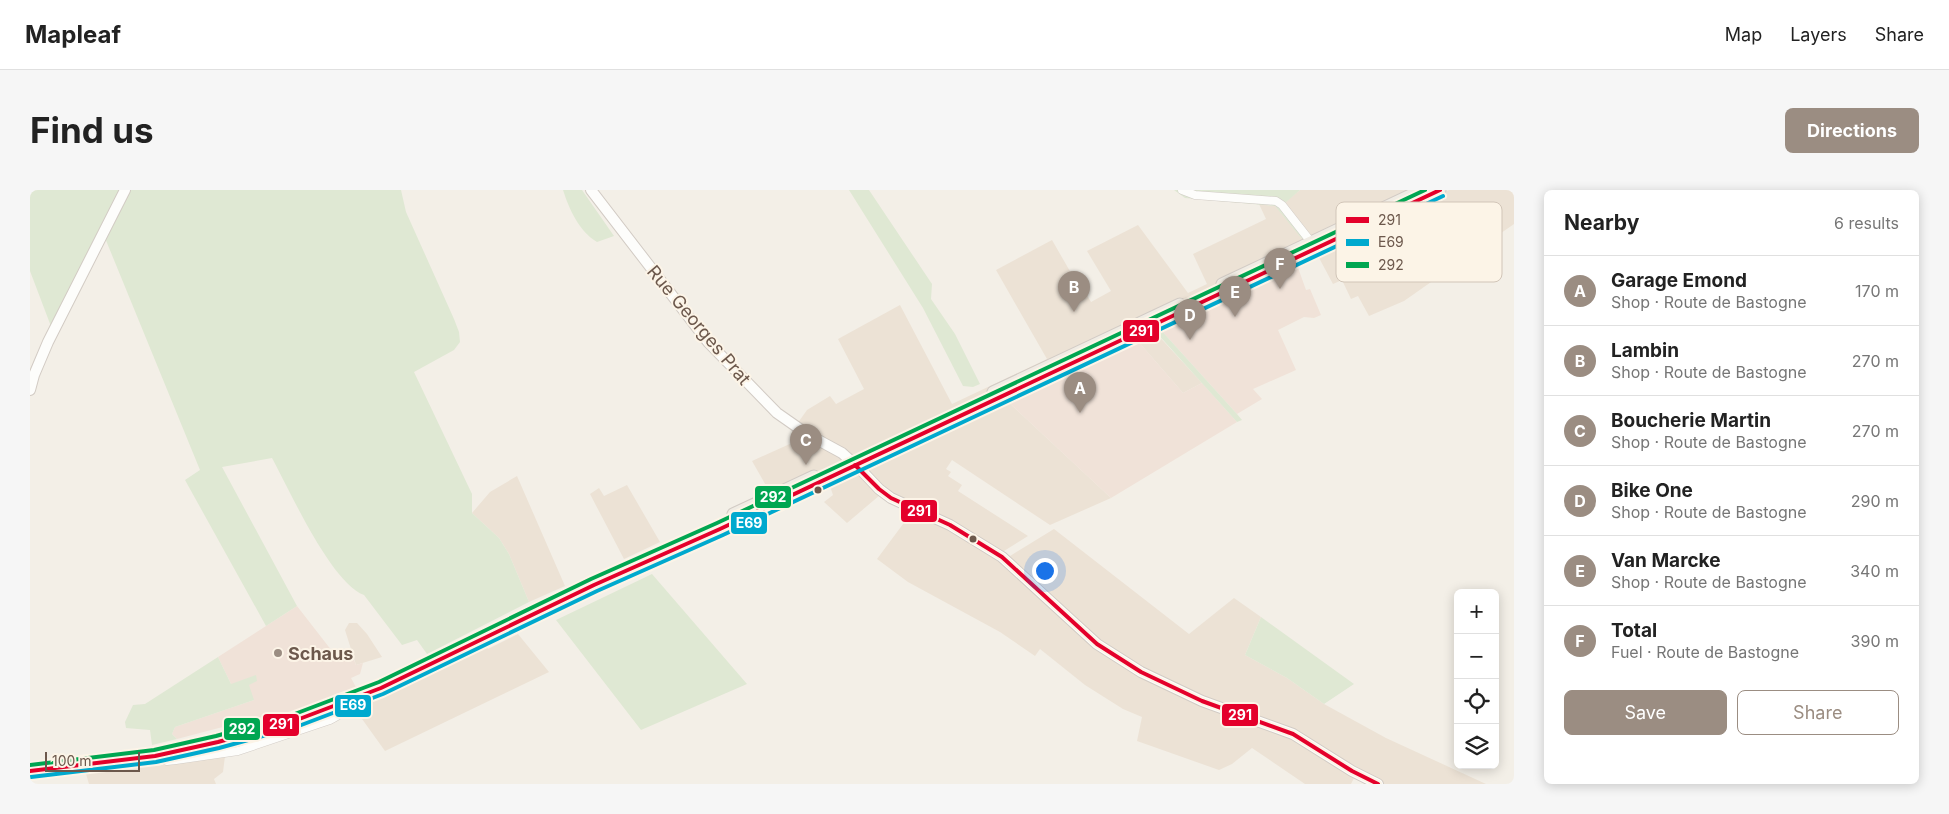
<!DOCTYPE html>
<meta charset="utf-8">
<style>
body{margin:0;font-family:Inter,sans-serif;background:#f6f6f6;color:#222}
.controls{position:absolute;right:15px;bottom:15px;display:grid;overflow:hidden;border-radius:8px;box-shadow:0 2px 12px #0003}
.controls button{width:45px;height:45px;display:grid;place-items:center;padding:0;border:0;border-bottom:1px solid #e0e0e0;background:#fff;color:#222;font:25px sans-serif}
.scale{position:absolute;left:15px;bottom:12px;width:95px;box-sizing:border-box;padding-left:5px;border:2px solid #6c584c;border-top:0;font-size:14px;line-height:18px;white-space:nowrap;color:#6c584c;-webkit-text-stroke:4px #fcf4e7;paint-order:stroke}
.you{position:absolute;left:1014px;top:380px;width:18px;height:18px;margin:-12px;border:4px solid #fff;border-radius:50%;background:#1a73e8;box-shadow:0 0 0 8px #1a73e833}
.badge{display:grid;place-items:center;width:32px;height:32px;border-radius:50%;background:#9b8d82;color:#fff;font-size:16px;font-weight:700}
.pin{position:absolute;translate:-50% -41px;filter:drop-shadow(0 1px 2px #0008)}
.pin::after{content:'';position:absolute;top:26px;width:18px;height:15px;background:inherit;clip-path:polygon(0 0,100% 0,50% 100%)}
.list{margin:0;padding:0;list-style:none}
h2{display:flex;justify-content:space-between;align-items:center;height:65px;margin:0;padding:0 20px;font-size:21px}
h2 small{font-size:16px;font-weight:400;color:#767676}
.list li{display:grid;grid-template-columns:32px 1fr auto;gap:15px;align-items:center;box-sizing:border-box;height:70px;padding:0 20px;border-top:1px solid #e0e0e0}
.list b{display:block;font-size:19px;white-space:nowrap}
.list p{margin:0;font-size:16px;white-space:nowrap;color:#767676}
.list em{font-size:16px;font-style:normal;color:#767676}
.actions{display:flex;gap:10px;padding:15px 20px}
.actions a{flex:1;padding:11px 0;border:1px solid #9b8d82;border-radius:8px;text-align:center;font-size:18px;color:#9b8d82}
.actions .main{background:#9b8d82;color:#fff}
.icon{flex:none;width:28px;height:28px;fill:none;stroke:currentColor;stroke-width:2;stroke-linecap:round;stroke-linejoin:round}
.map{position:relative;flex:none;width:1484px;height:594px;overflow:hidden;border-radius:8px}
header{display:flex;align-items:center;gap:30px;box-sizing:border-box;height:70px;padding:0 25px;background:#fff;border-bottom:1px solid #e0e0e0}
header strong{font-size:24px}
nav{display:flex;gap:28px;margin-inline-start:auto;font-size:18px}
.intro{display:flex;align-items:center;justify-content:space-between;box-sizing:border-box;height:120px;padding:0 30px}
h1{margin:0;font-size:35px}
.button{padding:12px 22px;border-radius:8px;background:#9b8d82;color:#fff;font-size:18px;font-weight:700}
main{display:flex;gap:30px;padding:0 30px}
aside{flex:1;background:#fff;border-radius:8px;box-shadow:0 2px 12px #0003}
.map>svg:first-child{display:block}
</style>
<header>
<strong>Mapleaf</strong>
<nav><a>Map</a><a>Layers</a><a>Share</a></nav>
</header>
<div class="intro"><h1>Find us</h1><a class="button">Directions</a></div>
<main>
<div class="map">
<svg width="1484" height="594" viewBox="0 0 1484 594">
<rect width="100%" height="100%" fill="#f3efe7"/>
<!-- residential -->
<path fill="#ece2d5" d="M1270 0H1376L1384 16 1419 0H1484V34L1374 111 1339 126 1328 106 1321 109 1312 90 1303 94 1287 64 1283 66 1282 65 1178 114 1170 121 1125 142 1172 193 1153 203 1107 150 975 209 1081 308 1020 335 922 270 916 279 921 282 918 286 932 295 928 301 998 346 974 361 980 366 1024 339 1159 444 1204 408 1231 427 1215 465 1257 488 1294 514 1356 548 1456 594H1336L1324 588 1321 594H1275L1222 558 1202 574 1189 580 1107 551 1112 527 1093 519 1055 495 1010 459 1005 466 970 442 878 392 847 369 882 322 850 305 817 333 794 312 803 305 799 293 747 315 722 271 773 248 762 241 777 220 800 206 806 214 834 199 808 149 870 115 922 214 1017 169 966 80 1022 50 1041 83 1047 88 1061 112 1081 101 1057 61 1108 35 1158 103 1177 94 1163 64 1236 29 1229 14 1245 16 1248 18Z
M487 286 535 396 499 412 479 364 469 348 442 323 460 302Z
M597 295 630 352 594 369 560 304 569 298 574 306Z
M319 433H327L337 444 352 467 326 475 315 440Z
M488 444 519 482 355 561 322 515 455 454 458 459Z
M195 566 193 582 184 589 186 594H59L56 584 121 573 126 576Z"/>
<!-- commercial -->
<path fill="#f0e2d8" d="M1266 72 1276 100 1280 99 1291 125 1284 128 1274 127 1248 140 1266 180 1223 199 1232 209 1207 224 1130 139 1170 121 1178 114Z
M1107 150 1153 203 1172 193 1207 232 1081 308 974 208 1095 153Z
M267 416 302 461 307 465 320 460 326 475 333 473 330 484 321 488 327 499 237 531 235 526 147 549 142 544 145 537 224 510 201 494 188 467Z"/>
<!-- green -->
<path fill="#dfe8d3" d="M0 0H93L22 139 0 81Z
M99 0H371L376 22 424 129 429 142 430 152 424 160 384 182 442 304V323L469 348 479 364 499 412 397 464 387 450 372 455 334 405C301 393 260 301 242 268L192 277 267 416 236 436 155 290 170 280 75 48Z
M533 0H552L584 46 567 52C549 41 539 19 533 0Z
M819 0H839L902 94 901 109 925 144 950 194 943 197 933 196 893 118Z
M1144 0H1270L1254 14 1280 45 1272 49 1245 16 1155 8Z
M1130 139 1207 224 1212 230 1207 232 1125 141Z
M622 384 717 494 611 540 526 430Z
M1231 427 1324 494 1294 514 1257 488 1215 465Z
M188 467 201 494 226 485 227 491 219 495 224 510 145 537 142 544 147 549 122 555 120 540 96 538 95 532 103 515 115 514Z
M308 518 310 520 305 526 196 561 146 566Z"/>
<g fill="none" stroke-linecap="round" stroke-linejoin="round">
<!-- street casing -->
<g stroke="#d2ccc6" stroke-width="9">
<path id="street" d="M1152 0 1165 5 1246 11 1252 15 1281 52
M125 566 137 571 146 570 208 561 300 530C309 525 316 523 316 511"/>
</g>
<!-- secondary casing -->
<g stroke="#d2cbc4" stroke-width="12">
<path id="secondary" d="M561 0 678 152 747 223 777 244 812 263 832 281 849 299 861 308 920 335 972 367 1067 454 1111 482 1172 511 1263 544 1322 581 1348 594
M0 200 4 185 18 152 95 0"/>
</g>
<!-- primary casing -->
<g stroke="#d2cbc5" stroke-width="13">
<path id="primary" d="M1192 94 1391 0
M963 202 1150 114
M703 324 784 286
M239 538 316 511 384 483 564 395 690 339 1410 0"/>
</g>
<!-- highway casing -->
<g stroke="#d2cbc5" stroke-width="16">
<path id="highway" d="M0 581C82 573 160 561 239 538"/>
</g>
<!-- street -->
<use href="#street" stroke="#fdfdfb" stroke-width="8"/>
<!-- secondary -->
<use href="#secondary" stroke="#fdfdfb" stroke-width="10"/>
<!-- primary -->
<use href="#primary" stroke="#f0ece4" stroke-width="11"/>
<!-- highway -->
<use href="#highway" stroke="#eee7e4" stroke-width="14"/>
<!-- bus-1 casing -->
<g stroke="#fcf4e7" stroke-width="8">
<path id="bus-1" d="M825 275 849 299 861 308 920 335 972 367 1067 454 1111 482 1172 511 1263 544 1322 581 1348 594
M0 581 125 566 188 552 264 531 351 498 564 395 690 339 1410 0"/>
</g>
<!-- bus-2 casing -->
<g stroke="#fcf4e7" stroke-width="8">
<path id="bus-2" d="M1 587 126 572 189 558 266 537 353 504 567 401 693 345 1413 6"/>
</g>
<!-- bus-3 casing -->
<g stroke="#fcf4e7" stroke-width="8">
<path id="bus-3" d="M0 575 124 560 186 546 262 525 349 492 561 389 687 333 1395 0"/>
</g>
<!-- bus-1 -->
<use href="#bus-1" stroke="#e4002b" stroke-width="4"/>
<!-- bus-2 -->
<use href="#bus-2" stroke="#00a9ce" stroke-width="4"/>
<!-- bus-3 -->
<use href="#bus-3" stroke="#00a651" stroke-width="4"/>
</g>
<!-- markers -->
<g fill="#6c584c" stroke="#fcf4e7" stroke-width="2">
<circle cx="788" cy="300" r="4.5"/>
<circle cx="943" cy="349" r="4.5"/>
</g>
<circle fill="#9b8d82" stroke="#fcf4e7" stroke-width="2" cx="248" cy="463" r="5"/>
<g text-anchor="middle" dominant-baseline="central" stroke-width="4" stroke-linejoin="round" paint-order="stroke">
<!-- street labels -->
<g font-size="18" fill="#6c584c" stroke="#fcf4e7">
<text transform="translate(669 135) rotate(50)">Rue Georges Prat</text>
</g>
<!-- poi labels -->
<g font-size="18" font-weight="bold" fill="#6c584c" stroke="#fcf4e7" text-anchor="start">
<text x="258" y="463">Schaus</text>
</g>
</g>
<!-- legend -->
<rect x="1306" y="12" width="166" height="80" rx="8" fill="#fcf4e7" stroke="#d1c5b8" stroke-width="1"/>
<rect x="1316" y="27" width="23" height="6" fill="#e4002b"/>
<rect x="1316" y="49" width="23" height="7" fill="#00a9ce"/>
<rect x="1316" y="72" width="23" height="6" fill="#00a651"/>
<g font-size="14" fill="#6c584c">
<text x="1348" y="35">291</text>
<text x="1348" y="57">E69</text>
<text x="1348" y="80">292</text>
</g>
<g stroke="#fcf4e7" stroke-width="2">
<rect x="1092" y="129" width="38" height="24" rx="5" fill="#e4002b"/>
<rect x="724" y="295" width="38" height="24" rx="5" fill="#00a651"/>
<rect x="870" y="309" width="38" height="24" rx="5" fill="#e4002b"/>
<rect x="700" y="321" width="38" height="24" rx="5" fill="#00a9ce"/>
<rect x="304" y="504" width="38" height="24" rx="5" fill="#00a9ce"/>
<rect x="1191" y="513" width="38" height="24" rx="5" fill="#e4002b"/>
<rect x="232" y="523" width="38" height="24" rx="5" fill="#e4002b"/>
<rect x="193" y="527" width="38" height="24" rx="5" fill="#00a651"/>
</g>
<g font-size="14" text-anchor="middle" font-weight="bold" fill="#fff">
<text x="1111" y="146">291</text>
<text x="743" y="312">292</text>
<text x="889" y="326">291</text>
<text x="719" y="338">E69</text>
<text x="323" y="520">E69</text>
<text x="1210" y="530">291</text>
<text x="251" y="539">291</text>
<text x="212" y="544">292</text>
</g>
</svg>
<div class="controls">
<button>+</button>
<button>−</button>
<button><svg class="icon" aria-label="locate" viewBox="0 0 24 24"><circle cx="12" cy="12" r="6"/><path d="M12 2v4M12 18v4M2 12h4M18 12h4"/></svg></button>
<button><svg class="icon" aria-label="layers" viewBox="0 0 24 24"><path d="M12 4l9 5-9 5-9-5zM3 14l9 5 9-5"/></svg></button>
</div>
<div class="scale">100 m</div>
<div class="you"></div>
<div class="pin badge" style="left:1050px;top:223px">A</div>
<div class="pin badge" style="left:1044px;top:122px">B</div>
<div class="pin badge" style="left:776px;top:275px">C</div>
<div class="pin badge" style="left:1160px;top:150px">D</div>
<div class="pin badge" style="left:1205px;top:127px">E</div>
<div class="pin badge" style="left:1250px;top:99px">F</div>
</div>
<aside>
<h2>Nearby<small>6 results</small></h2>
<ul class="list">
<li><span class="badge">A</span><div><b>Garage Emond</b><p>Shop · Route de Bastogne</p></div><em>170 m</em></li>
<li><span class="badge">B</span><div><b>Lambin</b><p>Shop · Route de Bastogne</p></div><em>270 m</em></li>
<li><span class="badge">C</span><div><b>Boucherie Martin</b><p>Shop · Route de Bastogne</p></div><em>270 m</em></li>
<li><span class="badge">D</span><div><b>Bike One</b><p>Shop · Route de Bastogne</p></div><em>290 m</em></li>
<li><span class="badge">E</span><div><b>Van Marcke</b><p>Shop · Route de Bastogne</p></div><em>340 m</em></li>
<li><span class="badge">F</span><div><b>Total</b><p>Fuel · Route de Bastogne</p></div><em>390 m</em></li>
</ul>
<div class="actions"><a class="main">Save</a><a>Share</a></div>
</aside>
</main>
